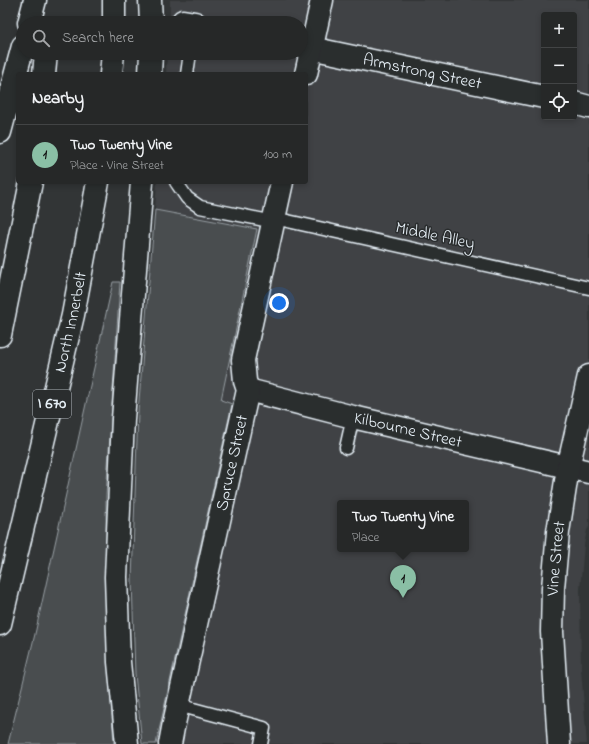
<!DOCTYPE html>
<meta charset="utf-8">
<style>
body{margin:0;font-family:"Indie Flower",sans-serif;background:#323434;color:#f1f3f6}
.controls{position:absolute;right:12px;top:12px;display:grid;overflow:hidden;border-radius:4px;box-shadow:0 2px 6px #0003}
.controls button{width:36px;height:36px;display:grid;place-items:center;padding:0;border:0;border-bottom:1px solid #424445;background:#262828;color:#f1f3f6;font:20px sans-serif}
.you{position:absolute;left:279px;top:303px;width:14px;height:14px;margin:-10px;border:3px solid #fff;border-radius:50%;background:#1a73e8;box-shadow:0 0 0 6px #1a73e833}
.badge{display:grid;place-items:center;width:26px;height:26px;border-radius:50%;background:#8abfa5;color:#111;font-size:13px;font-weight:700}
.pin{position:absolute;translate:-50% -33px;filter:drop-shadow(0 1px 2px #0008)}
.pin::after{content:'';position:absolute;top:21px;width:14px;height:12px;background:inherit;clip-path:polygon(0 0,100% 0,50% 100%)}
.popup{position:absolute;left:337px;top:500px;width:132px;height:52px;box-sizing:border-box;display:grid;place-content:center;border-radius:4px;background:#262828;filter:drop-shadow(0 1px 3px #0005);font-size:13px;white-space:nowrap;color:#a4a6a8}
.popup b{font-size:15px;color:#f1f3f6}
.popup::after{content:'';position:absolute;left:50%;top:100%;margin-left:-8px;border:8px solid transparent;border-top-color:#262828}
.list{margin:0;padding:0;list-style:none}
h2{display:flex;justify-content:space-between;align-items:center;height:52px;margin:0;padding:0 16px;font-size:17px}
h2 small{font-size:13px;font-weight:400;color:#a4a6a8}
.list li{display:grid;grid-template-columns:26px 1fr auto;gap:12px;align-items:center;box-sizing:border-box;height:60px;padding:0 16px;border-top:1px solid #424445}
.list b{display:block;font-size:15px;white-space:nowrap}
.list p{margin:0;font-size:13px;white-space:nowrap;color:#a4a6a8}
.list em{font-size:13px;font-style:normal;color:#a4a6a8}
.icon{flex:none;width:22px;height:22px;fill:none;stroke:currentColor;stroke-width:2;stroke-linecap:round;stroke-linejoin:round}
.map{position:relative;flex:none;width:589px;height:744px;overflow:hidden}
.search{position:absolute;background:#262828;box-shadow:0 2px 6px #0003;left:16px;top:16px;width:292px;height:44px;display:flex;align-items:center;gap:10px;box-sizing:border-box;padding:0 14px;border-radius:22px;color:#a4a6a8;font-size:15px}
.panel{position:absolute;background:#262828;box-shadow:0 2px 6px #0003;left:16px;top:72px;width:292px;height:112px;border-radius:4px}
.map>svg:first-child{display:block}
</style>
<div class="map">
<svg width="589" height="744" viewBox="0 0 589 744">
<rect width="100%" height="100%" fill="#323536"/>
<filter id="ink" filterUnits="userSpaceOnUse"><feTurbulence type="fractalNoise" baseFrequency=".025" numOctaves="2"/><feDisplacementMap in="SourceGraphic" scale="8" xChannelSelector="R" yChannelSelector="G"/><feConvolveMatrix kernelMatrix="1 2 1 2 8 2 1 2 1" color-interpolation-filters="sRGB"/></filter>
<g filter="url(#ink)">
<!-- built -->
<path fill="#3f4244" fill-rule="evenodd" d="M170 0H589V527L587 530 584 545 580 589 581 669 587 744H156L232 404 221 400 257 229 155 210 157 182H306V74H166L167 53H301V23H170ZM544 15H574V117H544ZM340 503H466V549H340Z"/>
<!-- green -->
<path fill="#494d4f" stroke="#989fa4" d="M155 210 257 229 221 400 232 404 156 744H142L135 674 132 580 138 412Z
M113 282H120L106 496 107 647 114 744H8L35 634Z"/>
<g fill="none" stroke-linecap="round" stroke-linejoin="round">
<!-- service casing -->
<g stroke="#e8f1f8" stroke-width="15">
<path id="service" d="M187 74 190 53
M176 182 187 198 200 207 274 222
M274 218 589 288
M346 448 353 417
M178 705 264 728 261 744"/>
</g>
<!-- minor casing -->
<g stroke="#e8f1f8" stroke-width="25">
<g id="minor">
<path d="M183 21 195 23"/>
<path id="s1" d="M301 46 544 97"/>
<path d="M574 103 589 107"/>
<path id="s2" d="M248 390 353 417 589 472"/>
</g>
</g>
<!-- tertiary casing -->
<g stroke="#e8f1f8" stroke-width="25">
<g id="tertiary">
<path d="M306 74 322 0"/>
<path id="s3" d="M170 744 173 728 248 390 245 381 243 360 282 182"/>
<path id="s4" d="M559 744 552 632 553 588 558 532 568 468 589 376"/>
</g>
</g>
<!-- motorway casing -->
<g stroke="#e8f1f8" stroke-width="25">
<g id="motorway">
<path d="M114 0V23"/>
<path d="M150 0 151 23"/>
<path d="M29 23 35 0"/>
<path d="M44 74 46 53"/>
<path d="M111 74 113 53"/>
<path d="M150 74 151 53"/>
<path d="M0 132 23 46"/>
<path d="M0 335 31 182"/>
<path id="s5" d="M0 624 73 315 98 182"/>
<path d="M127 744 119 662 116 577 123 419 142 182"/>
</g>
</g>
<!-- service -->
<use href="#service" stroke="#2a2d2e" stroke-width="12"/>
<!-- minor -->
<use href="#minor" stroke="#2a2d2e" stroke-width="22"/>
<!-- tertiary -->
<use href="#tertiary" stroke="#2a2d2e" stroke-width="22"/>
<!-- motorway -->
<use href="#motorway" stroke="#2a2d2e" stroke-width="22"/>
</g>
</g>
<g text-anchor="middle" dominant-baseline="central" stroke-width="3" stroke-linejoin="round" paint-order="stroke">
<!-- shield labels -->
<rect fill="#2a2d2e" stroke="#afb6bb" stroke-width="1" x="33" y="390" width="38" height="28" rx="3"/>
<g font-size="16" font-weight="bold" fill="#e8f1f8">
<text x="52" y="404">I 670</text>
</g>
<!-- street labels -->
<g font-size="17" fill="#e8f1f8" stroke="#2a2d2e">
<text stroke="none"><textPath href="#s1" startOffset="124">Armstrong Street</textPath></text>
<text transform="translate(435 236) rotate(12)">Middle Alley</text>
<text stroke="none"><textPath href="#s5" startOffset="310">North Innerbelt</textPath></text>
<text stroke="none"><textPath href="#s2" startOffset="165">Kilbourne Street</textPath></text>
<text stroke="none"><textPath href="#s3" startOffset="288">Spruce Street</textPath></text>
<text stroke="none"><textPath href="#s4" startOffset="186">Vine Street</textPath></text>
</g>
</g>
</svg>
<div class="controls">
<button>+</button>
<button>−</button>
<button><svg class="icon" aria-label="locate" viewBox="0 0 24 24"><circle cx="12" cy="12" r="6"/><path d="M12 2v4M12 18v4M2 12h4M18 12h4"/></svg></button>
</div>
<div class="you"></div>
<div class="pin badge" style="left:403px;top:598px">1</div>
<div class="popup"><b>Two Twenty Vine</b>Place</div>
<div class="search"><svg class="icon" aria-label="search" viewBox="0 0 24 24"><circle cx="10" cy="10" r="6"/><path d="M15 15l6 6"/></svg>Search here</div>
<section class="panel">
<h2>Nearby<small></small></h2>
<ul class="list">
<li><span class="badge">1</span><div><b>Two Twenty Vine</b><p>Place · Vine Street</p></div><em>100 m</em></li>
</ul>
</section>
</div>
